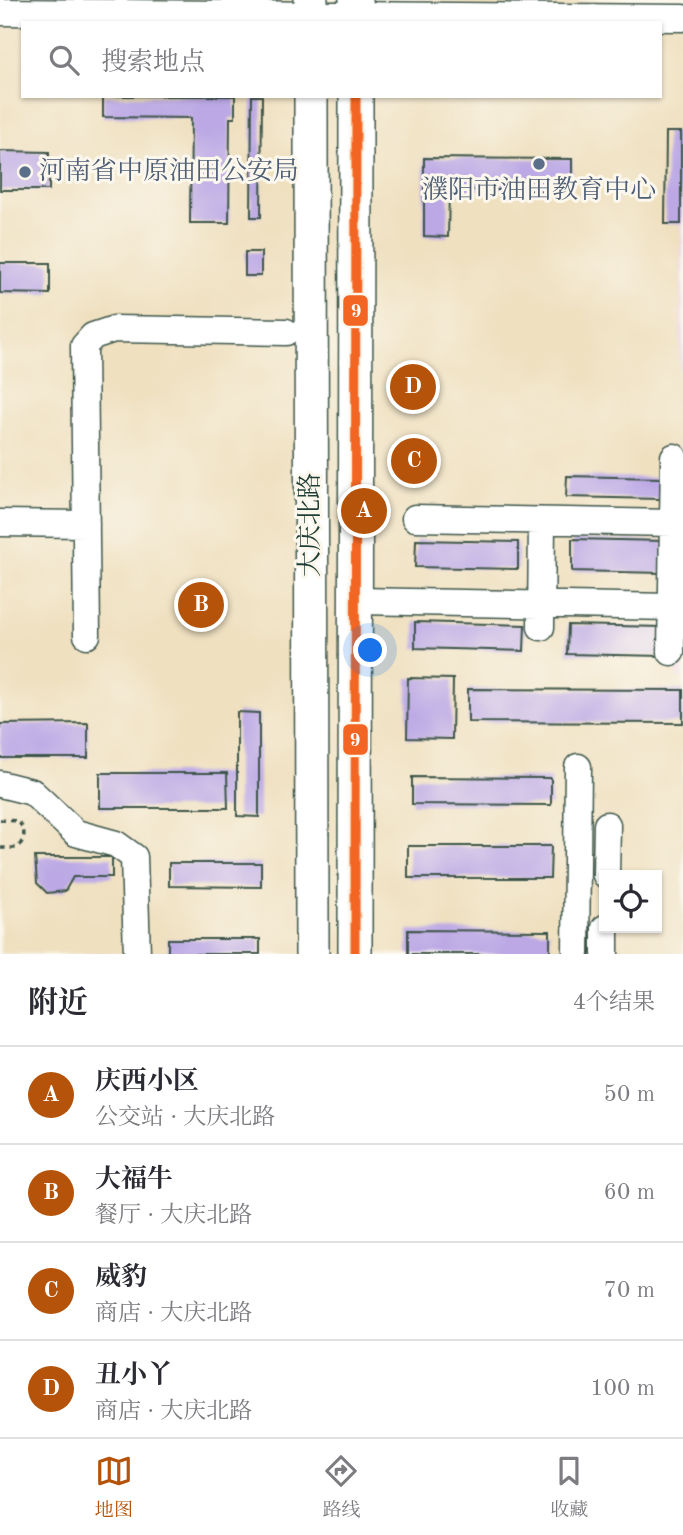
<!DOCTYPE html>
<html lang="zh">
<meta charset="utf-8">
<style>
body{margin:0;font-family:"Old Standard TT","Noto Serif SC",serif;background:#f2f2f3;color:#2b2b33}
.controls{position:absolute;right:21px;bottom:21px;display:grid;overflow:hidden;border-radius:0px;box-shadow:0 2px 5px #0004}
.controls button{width:63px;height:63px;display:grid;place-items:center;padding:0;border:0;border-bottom:2px solid #e1e1e2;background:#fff;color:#2b2b33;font:35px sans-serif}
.you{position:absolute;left:371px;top:651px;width:24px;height:24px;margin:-18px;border:5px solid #fff;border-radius:50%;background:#1a73e8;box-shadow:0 0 0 10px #1a73e833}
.badge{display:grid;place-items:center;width:46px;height:46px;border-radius:50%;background:#b45309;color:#fff;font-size:23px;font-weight:700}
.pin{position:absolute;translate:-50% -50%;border:4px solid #fff;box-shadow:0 2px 7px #0006}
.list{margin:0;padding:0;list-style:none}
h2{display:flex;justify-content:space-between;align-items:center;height:91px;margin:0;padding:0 28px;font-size:30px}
h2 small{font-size:23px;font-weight:400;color:#7c7c81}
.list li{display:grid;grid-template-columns:46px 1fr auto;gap:21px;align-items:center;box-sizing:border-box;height:98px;padding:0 28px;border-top:2px solid #e1e1e2}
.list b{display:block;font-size:26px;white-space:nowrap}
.list p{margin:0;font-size:23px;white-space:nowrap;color:#7c7c81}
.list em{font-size:23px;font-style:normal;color:#7c7c81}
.icon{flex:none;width:38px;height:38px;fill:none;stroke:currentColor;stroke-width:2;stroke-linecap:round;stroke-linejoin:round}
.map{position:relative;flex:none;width:683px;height:954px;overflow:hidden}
.search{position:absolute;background:#fff;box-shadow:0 2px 5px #0004;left:21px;right:21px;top:21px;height:77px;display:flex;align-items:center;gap:18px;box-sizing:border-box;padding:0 24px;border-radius:0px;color:#7c7c81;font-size:26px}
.sheet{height:483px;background:#fff}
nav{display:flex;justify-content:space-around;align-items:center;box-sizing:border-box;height:98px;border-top:2px solid #e1e1e2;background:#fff;font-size:19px;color:#7c7c81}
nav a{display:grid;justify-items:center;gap:4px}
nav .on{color:#b45309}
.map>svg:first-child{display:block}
</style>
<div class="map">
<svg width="683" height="954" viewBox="0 0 683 954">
<rect width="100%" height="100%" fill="#fbf7ec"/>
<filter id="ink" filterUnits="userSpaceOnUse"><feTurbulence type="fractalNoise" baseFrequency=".0143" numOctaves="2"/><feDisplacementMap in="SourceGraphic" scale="14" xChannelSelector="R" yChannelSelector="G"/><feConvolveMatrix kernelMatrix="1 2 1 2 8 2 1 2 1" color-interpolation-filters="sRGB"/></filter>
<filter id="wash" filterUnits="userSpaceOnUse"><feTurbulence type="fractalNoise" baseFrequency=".00686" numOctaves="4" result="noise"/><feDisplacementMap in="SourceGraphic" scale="28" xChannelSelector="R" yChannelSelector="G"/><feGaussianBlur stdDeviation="1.57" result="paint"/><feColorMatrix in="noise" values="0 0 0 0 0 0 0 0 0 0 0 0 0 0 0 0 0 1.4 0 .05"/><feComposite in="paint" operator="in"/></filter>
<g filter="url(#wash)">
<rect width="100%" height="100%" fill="#efe0c0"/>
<!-- built -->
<path fill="#ecd1ea" d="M683 61V678H677Z"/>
<g id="blocks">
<!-- building -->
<path fill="#bba8e5" d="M103 96H235V118H230L229 223H190L191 118 103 117Z
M252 96H262L261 217H251Z
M666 132H681V224H665Z
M0 151 49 152V190H0Z
M424 158 572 159V190H449L448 237 424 236Z
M245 252H261V276H245Z
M0 263H50V294L0 293Z
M567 476 661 478 660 499 566 497Z
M572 539 664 541 663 573 572 571Z
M416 540 518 542V569L415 567Z
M415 622 525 625 524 651 415 648Z
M568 625 663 627V656L567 654Z
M408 678 453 679 452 739 407 738Z
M468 689 683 690V723L468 722Z
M237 712 259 713V817L237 816Z
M88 723V758H0V724Z
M100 773H227L228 808H100Z
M412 777 551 778V805L412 804Z
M408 846H551L550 878H408Z
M35 857H112V877H73L65 891 47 893 37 883Z
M169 863H261V887L169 886Z
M408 930 550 931V954H408Z
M168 939H260V954H168Z"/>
</g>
</g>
<g filter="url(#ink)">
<use href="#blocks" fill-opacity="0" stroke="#3e5549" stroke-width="2"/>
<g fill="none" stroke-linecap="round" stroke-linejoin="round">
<!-- minor casing -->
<g stroke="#3e5549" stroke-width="29">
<path id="minor" d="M0 12 683 18
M415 518 673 523
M0 523 86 524
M357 601 672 607
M541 627 542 521
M87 635 84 346 93 336 114 329 286 332
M671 652 674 457
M0 784 32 792 76 833 116 844 134 857 137 954
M606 875 607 825
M576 954 578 767
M605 954V928"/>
</g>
<!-- major casing -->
<g stroke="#3e5549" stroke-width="36">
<path id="major" d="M356 0V23
M311 23V0
M311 96 312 954
M355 954 356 96"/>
</g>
<!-- path -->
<path stroke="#3e5549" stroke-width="3.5" stroke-dasharray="5 5" stroke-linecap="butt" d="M0 820 18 821C26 830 26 839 17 848H0"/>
<!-- minor -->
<use href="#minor" stroke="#fff" stroke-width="26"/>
<!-- major -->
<use href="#major" stroke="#fff" stroke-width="33"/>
<!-- bus-1 casing -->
<g stroke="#fbf7ec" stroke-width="14">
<path id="bus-1" d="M355 954 356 96"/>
</g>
<!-- bus-1 -->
<use href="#bus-1" stroke="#f26522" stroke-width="9"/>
</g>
</g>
<!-- markers -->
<g fill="#5c6f8a" stroke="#fbf7ec" stroke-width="2.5">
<circle cx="539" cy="164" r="7"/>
<circle cx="25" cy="172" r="7"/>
</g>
<g text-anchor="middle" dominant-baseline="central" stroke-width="6" stroke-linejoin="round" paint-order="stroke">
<!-- service labels -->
<g font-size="26" fill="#4e5e75" stroke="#fbf7ec" text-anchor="start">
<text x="39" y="172">河南省中原油田公安局</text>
<text x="539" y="191" text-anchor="middle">濮阳市油田教育中心</text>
</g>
<!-- street labels -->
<g font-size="26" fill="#1f3d34" stroke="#fbf7ec">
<text transform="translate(311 525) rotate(-90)">大庆北路</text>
</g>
</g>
<g stroke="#fbf7ec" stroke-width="2.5">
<rect x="342" y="294" width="27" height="33" rx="7" fill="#f26522"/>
<rect x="342" y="723" width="27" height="33" rx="7" fill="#f26522"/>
</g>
<g font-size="19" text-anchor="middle" font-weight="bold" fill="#fff">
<text x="356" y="317">9</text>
<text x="355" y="746">9</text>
</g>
</svg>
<div class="controls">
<button><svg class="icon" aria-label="locate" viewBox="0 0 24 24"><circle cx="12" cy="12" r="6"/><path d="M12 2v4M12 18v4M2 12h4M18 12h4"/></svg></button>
</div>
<div class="you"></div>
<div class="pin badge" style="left:364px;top:511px">A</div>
<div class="pin badge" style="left:201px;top:605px">B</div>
<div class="pin badge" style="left:414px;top:461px">C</div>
<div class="pin badge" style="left:413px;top:387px">D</div>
<div class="search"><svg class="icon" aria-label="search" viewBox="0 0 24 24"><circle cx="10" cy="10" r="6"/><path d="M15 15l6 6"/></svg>搜索地点</div>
</div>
<section class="sheet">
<h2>附近<small>4个结果</small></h2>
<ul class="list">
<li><span class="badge">A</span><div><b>庆西小区</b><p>公交站 · 大庆北路</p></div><em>50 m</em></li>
<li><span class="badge">B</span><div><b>大福牛</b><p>餐厅 · 大庆北路</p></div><em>60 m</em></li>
<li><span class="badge">C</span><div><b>威豹</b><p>商店 · 大庆北路</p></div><em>70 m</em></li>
<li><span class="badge">D</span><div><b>丑小丫</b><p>商店 · 大庆北路</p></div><em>100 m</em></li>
</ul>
</section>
<nav>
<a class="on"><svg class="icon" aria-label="map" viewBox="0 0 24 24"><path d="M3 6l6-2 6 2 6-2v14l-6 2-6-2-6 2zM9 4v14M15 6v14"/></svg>地图</a>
<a><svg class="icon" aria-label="directions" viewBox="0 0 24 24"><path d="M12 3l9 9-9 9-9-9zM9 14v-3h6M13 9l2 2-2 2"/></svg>路线</a>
<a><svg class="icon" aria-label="saved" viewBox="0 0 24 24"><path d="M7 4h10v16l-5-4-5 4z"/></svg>收藏</a>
</nav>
